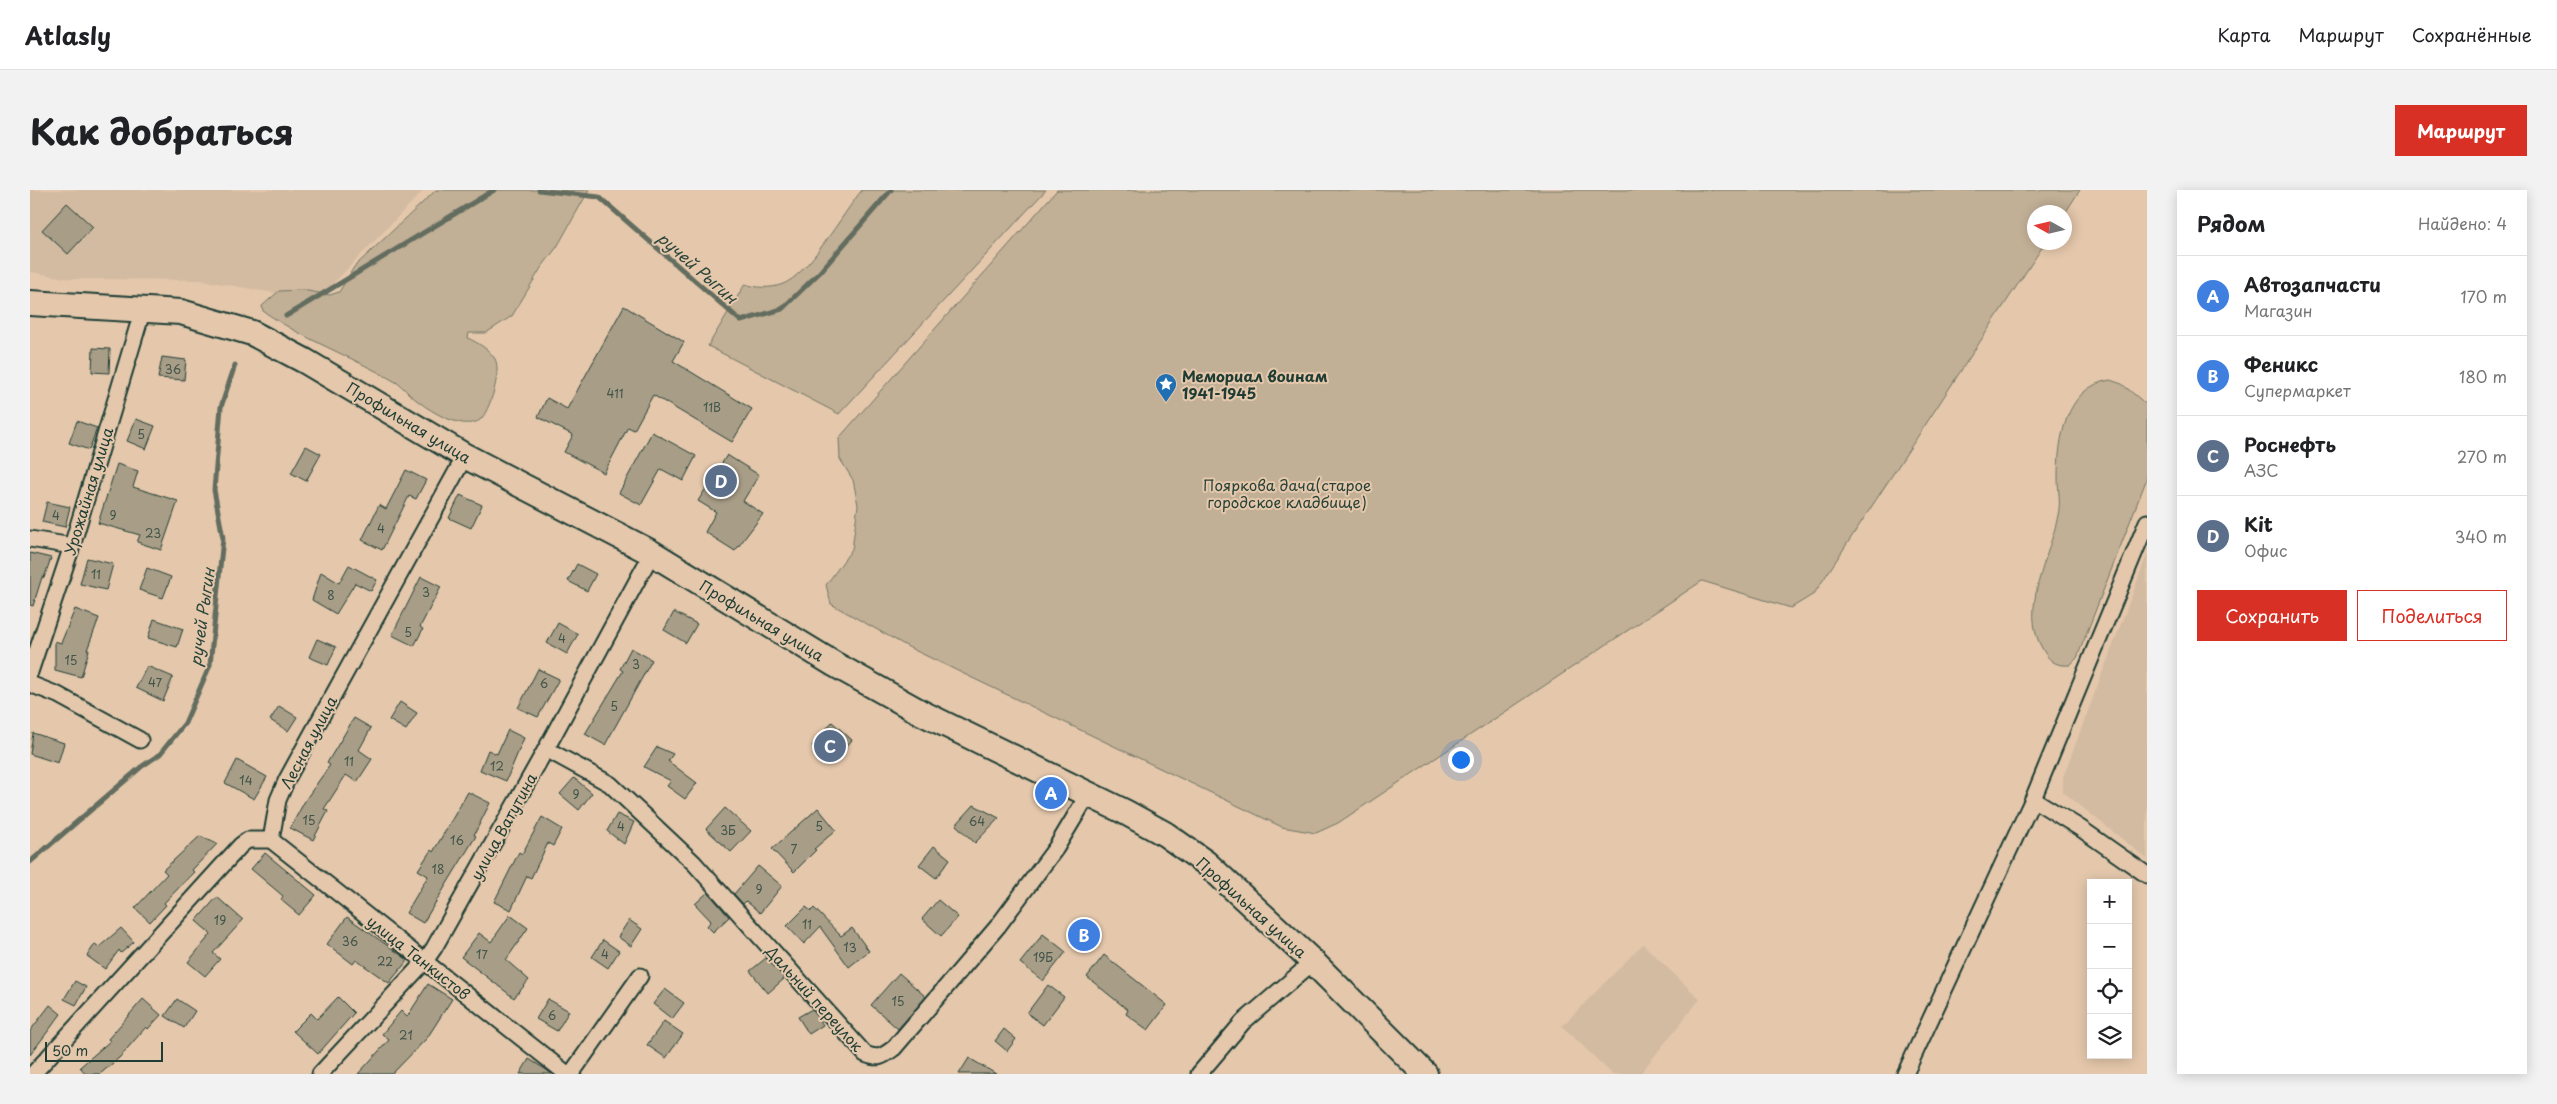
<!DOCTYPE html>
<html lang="ru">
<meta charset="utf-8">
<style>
body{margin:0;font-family:"Playpen Sans",sans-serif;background:#f2f2f2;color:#202124}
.controls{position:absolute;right:15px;bottom:15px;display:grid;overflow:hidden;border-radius:0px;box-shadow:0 2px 12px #0003}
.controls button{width:45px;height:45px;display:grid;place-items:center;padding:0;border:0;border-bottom:1px solid #e0e0e0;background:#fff;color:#202124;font:25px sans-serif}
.compass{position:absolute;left:1997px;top:15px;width:45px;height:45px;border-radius:50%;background:#fff;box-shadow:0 2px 12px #0003;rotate:278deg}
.scale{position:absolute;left:15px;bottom:12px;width:118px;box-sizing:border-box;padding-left:5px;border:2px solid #1f3d34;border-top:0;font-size:14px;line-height:18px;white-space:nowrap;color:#1f3d34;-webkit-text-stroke:4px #e5c8ac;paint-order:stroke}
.you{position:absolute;left:1430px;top:569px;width:18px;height:18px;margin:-12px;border:4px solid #fff;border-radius:50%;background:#1a73e8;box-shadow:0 0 0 8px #1a73e833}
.badge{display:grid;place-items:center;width:32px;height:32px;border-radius:50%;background:#d93025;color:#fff;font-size:16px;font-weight:700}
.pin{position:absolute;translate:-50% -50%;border:2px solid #fff;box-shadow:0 1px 5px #0006}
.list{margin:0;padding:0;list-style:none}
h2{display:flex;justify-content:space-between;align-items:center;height:65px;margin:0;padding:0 20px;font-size:21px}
h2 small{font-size:16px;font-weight:400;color:#757577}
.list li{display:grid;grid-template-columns:32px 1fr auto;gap:15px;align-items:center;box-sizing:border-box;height:80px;padding:0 20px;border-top:1px solid #e0e0e0}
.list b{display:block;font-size:19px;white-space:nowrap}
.list p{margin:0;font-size:16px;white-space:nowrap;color:#757577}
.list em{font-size:16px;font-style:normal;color:#757577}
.actions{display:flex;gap:10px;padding:15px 20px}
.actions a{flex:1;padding:11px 0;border:1px solid #d93025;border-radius:0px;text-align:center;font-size:18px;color:#d93025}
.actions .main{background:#d93025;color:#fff}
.icon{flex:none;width:28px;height:28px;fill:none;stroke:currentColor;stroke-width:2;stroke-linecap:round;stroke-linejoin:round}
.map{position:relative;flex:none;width:2117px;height:884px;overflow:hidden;border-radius:0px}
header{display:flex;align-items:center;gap:30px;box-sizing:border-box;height:70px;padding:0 25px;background:#fff;border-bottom:1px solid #e0e0e0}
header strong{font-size:24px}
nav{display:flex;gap:28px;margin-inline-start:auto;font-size:18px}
.intro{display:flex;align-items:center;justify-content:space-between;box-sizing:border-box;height:120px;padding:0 30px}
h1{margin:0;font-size:35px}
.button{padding:12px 22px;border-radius:0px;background:#d93025;color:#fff;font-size:18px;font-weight:700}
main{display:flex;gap:30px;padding:0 30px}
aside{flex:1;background:#fff;border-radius:0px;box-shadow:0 2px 12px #0003}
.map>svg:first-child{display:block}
</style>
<header>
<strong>Atlasly</strong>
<nav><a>Карта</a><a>Маршрут</a><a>Сохранённые</a></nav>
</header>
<div class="intro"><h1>Как добраться</h1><a class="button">Маршрут</a></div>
<main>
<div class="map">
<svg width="2117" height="884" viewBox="0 0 2117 884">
<rect width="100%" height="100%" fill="#e5c8ac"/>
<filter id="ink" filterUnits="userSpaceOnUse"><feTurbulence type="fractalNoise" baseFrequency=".02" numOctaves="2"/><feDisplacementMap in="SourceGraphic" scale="10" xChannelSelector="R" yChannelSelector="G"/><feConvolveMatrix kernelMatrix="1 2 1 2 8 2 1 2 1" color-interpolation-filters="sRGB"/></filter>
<g filter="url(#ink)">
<!-- built -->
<path fill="#d3bba1" d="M0 0H394L291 106H262L169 90 41 89 0 82Z
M2117 365V669L2033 602V587Z
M1613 754 1670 809 1610 884H1582L1532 836Z"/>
<!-- green -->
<path fill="#c1af96" stroke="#707665" d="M406 0H559L527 57 511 78 482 126 456 143H439L438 148C448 153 459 159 465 169 472 181 460 221 450 230 444 234 435 234 428 232 410 228 392 215 379 204 374 199 370 194 364 191 321 166 274 150 233 121L232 116 249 101 272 100 300 105 309 102 324 77Z
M832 0H1016L809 224 678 156 715 94C727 98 740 99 753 94 778 85 813 23 832 0Z
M1027 0H2050L2035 23 2004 22V52L2015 53 1784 404 1761 418 1672 391 1308 633 1286 643 1252 637 880 458 801 414 796 395 822 359 828 315 823 290 810 269 809 248Z
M2080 190 2092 194 2117 215V288L2047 468 2040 475C2026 476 2020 472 2013 460 1988 419 2020 368 2028 325 2031 312 2028 301 2028 288 2028 250 2035 197 2080 190Z"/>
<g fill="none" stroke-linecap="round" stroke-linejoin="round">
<!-- stream -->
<path stroke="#646d5e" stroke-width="5" d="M509 0 569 7 711 131 752 119 790 82 861 0
M256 126 464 0
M0 672 111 577 130 564 155 533 180 475 193 348 184 300 191 217 205 175"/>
</g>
<!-- building -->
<path fill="#a89d87" stroke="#1f3d34" d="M37 13 63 37 38 64 12 40Z
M594 116 654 152 643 171 722 219 702 252 623 205 604 240 598 237 574 283 534 262 543 245 508 227 517 208 537 219Z
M63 158 80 159 79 183 62 182Z
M132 167 156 170 154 190 128 188Z
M106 229 125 236 116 259 97 251Z
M47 231 67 238 59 260 39 253Z
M622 242 666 266 653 291 631 279 611 315 589 303Z
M276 256 291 264 276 291 261 283Z
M697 265 729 285 713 311 733 324 705 361 675 342 686 322 668 311Z
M87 274 108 281 103 297 148 311 131 360 107 352 110 345 68 333Z
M376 280 396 290 386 309 379 306 352 360 332 350 349 315 356 319Z
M430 305 452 315 441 338 419 328Z
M17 312 40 317 35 337 12 332Z
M0 363 21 368 14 388 12 387 3 416 0 415Z
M57 368 83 374 76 400 50 394Z
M547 374 566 384 557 401 538 391Z
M319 375 347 390 341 401 325 393 306 424 282 410 291 382 309 393Z
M117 378 141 387 133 408 109 400Z
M391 387 411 397 390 437 393 439 384 456 362 445Z
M45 419 69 428 57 460H59L51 487 25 480V451L31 453Z
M644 422 667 434 656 453 634 440Z
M124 429 153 439 147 457 118 448Z
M528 433 548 444 537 464 517 453Z
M287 449 306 457 298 475 279 467Z
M601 458 622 470 575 555 555 544 593 481 590 479Z
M117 476 143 487 133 511 106 498Z
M508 479 529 489 508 527 488 518Z
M370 512 387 523 376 540 359 530Z
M249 516 267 527 258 541 240 530Z
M324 528 341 538 329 560 342 569 327 592 316 585 294 619 298 621 283 650 260 638 276 609 300 575 297 573Z
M802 532 822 550 802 573 782 556Z
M478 540 494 548 476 591 450 580 458 560 467 564Z
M3 543 34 553 28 573 0 564Z
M627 557 643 564 638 571 667 593 655 609 637 596 641 591 614 577Z
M207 570 237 587 224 609 195 593Z
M544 588 562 603 549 620 530 604Z
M438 602 460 613 444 645 446 646 393 733 376 723 398 686 388 680 401 660 403 662Z
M944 615 969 628 945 653 926 635Z
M695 618 721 641 701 662 676 639Z
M788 618 806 640 784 659 786 660 764 682 742 659Z
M587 624 604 632 594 654 577 641Z
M512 627 532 639 523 656 518 653 501 688 497 686 481 720 464 712 489 662 492 664Z
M170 646 187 654 162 680 164 682 134 713 136 715 120 732 105 718 137 684 133 680Z
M904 656 920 669 906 688 889 675Z
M235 663 286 705 269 725 251 710 253 706 221 679Z
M728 676 752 696 730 723 716 711 713 714 704 704Z
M678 702 699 727 683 742 677 736 681 731 665 714Z
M187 707 213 730 183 763 190 769 175 786 158 772 181 744 166 731Z
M908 710 928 727 911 746 892 729Z
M776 717 781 721 784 718 811 746 822 738 839 761 819 777 790 737 774 754 757 736Z
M480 725 498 738 476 770 499 790 484 808 431 767 449 743 461 752Z
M317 727 378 770 359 793 326 770 323 774 297 754Z
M599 730 612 739 601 756 588 747Z
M91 738 104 752 91 763 89 760 75 779 57 766 65 754 69 757Z
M1013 744 1036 762 1013 791 990 773Z
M573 750 589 761 578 778 562 767Z
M1074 765 1137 815 1118 840 1096 824 1098 820 1057 787Z
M736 768 755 788 738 803 720 781Z
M869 783 896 807 868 839 841 815Z
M45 791 56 797 46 815 34 809Z
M398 794 422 809 397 848 362 884H328L359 850 352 844 371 821 377 827Z
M1018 795 1034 807 1013 835 997 823Z
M635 799 654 813 642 829 623 814Z
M308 807 324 823 288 864 263 841 281 823 287 829Z
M113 809 131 825 118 839 116 837 89 868 70 884H56L50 877 80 851 78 849Z
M147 809 165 821 154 838 135 826Z
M518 809 539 821 527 841 506 829Z
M20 815 31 824 0 865V841Z
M782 819 793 835 779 844 768 827Z
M634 831 653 844 636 868 617 855Z
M974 839 986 849 977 861 965 851Z
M939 868 966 884H929Z
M499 869 515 879 522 884H490Z"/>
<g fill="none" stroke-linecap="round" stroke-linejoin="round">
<!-- minor casing -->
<g stroke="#1f3d34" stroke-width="19">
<path id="minor" d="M0 349 42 356
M0 482 42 356 113 119
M0 494 28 505 110 550
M516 559 580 594 664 673 835 864C849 870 853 866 864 858L968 736 1026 658 1059 603
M2003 609 2050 638 2117 685
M241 650 537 884
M3 884 211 655 218 650H241L248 610 257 589 435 266
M290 884 395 771 404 758 516 559 622 363
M541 884 610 786
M1169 884 1213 832 1283 772
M1875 884 2003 609 2117 332"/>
</g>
<!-- primary casing -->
<g stroke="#1f3d34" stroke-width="28">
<path id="primary" d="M0 113 151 122 222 143 275 171 435 266 622 363 804 474 890 522 1095 622 1135 644 1176 673 1283 772 1395 884"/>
</g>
<!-- minor -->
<use href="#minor" stroke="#e5c8ac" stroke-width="15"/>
<!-- primary -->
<use href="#primary" stroke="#e5c8ac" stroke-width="24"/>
</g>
</g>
<!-- icons -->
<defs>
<g id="sight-pin" transform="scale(1.125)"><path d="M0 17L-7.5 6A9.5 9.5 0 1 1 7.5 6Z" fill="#1f6fb2" stroke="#e5c8ac"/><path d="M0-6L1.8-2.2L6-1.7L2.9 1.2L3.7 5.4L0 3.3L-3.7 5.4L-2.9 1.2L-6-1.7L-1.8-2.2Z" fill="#fff"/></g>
</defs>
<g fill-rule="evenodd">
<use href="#sight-pin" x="1136" y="194"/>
</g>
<g text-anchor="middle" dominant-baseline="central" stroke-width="4" stroke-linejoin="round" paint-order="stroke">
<!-- number labels -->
<g font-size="12" fill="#415549">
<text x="143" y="179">36</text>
<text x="585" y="203">411</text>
<text x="682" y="217">11В</text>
<text x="111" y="244">5</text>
<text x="26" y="325">4</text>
<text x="83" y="325">9</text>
<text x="351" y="338">4</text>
<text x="123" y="343">23</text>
<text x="66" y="384">11</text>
<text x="396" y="402">3</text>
<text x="301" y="405">8</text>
<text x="378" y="442">5</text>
<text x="532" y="448">4</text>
<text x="41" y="470">15</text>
<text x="606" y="474">3</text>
<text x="125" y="492">47</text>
<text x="514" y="493">6</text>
<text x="584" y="516">5</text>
<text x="319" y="571">11</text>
<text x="467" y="576">12</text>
<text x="216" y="590">14</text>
<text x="546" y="604">9</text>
<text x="279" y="630">15</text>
<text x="947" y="631">64</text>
<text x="591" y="636">4</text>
<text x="789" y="636">5</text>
<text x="698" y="640">3Б</text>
<text x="427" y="650">16</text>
<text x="764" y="659">7</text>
<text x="408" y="679">18</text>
<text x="729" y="699">9</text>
<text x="190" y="730">19</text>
<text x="777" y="734">11</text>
<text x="320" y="751">36</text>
<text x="820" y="757">13</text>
<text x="452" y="764">17</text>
<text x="575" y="764">4</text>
<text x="1013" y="767">19Б</text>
<text x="355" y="771">22</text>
<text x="868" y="811">15</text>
<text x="522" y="825">6</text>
<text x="376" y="845">21</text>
</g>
<!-- poi labels -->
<g font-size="15" font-weight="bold" fill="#1f3d34" stroke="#e5c8ac" text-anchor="start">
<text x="1152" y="185">Мемориал воинам<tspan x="1152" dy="17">1941-1945</tspan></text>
</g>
<!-- street labels -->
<g font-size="15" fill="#1f3d34" stroke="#e5c8ac">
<text transform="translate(379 232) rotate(31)">Профильная улица</text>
<text transform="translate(58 301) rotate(-73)">Урожайная улица</text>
<text transform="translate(732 430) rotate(31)">Профильная улица</text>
<text transform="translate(278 552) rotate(-62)">Лесная улица</text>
<text transform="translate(473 636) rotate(-61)">улица Ватутина</text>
<text transform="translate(1222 717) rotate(42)">Профильная улица</text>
<text transform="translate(389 767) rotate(38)">улица Танкистов</text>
<text transform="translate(785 808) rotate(48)">Дальний переулок</text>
</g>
<!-- park labels -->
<g font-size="15" fill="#274339" stroke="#e5c8ac">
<text x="1257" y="294">Пояркова дача(старое<tspan x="1257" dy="17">городское кладбище)</tspan></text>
</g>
<!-- water labels -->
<g font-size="16" font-style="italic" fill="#2a453b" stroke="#e5c8ac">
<text transform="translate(668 77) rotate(41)">ручей Рыгин</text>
<text transform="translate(171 427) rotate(-82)">ручей Рыгин</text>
</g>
</g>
</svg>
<div class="controls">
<button>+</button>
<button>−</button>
<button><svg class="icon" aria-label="locate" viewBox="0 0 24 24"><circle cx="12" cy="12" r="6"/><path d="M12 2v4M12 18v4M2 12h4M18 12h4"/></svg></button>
<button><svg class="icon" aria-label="layers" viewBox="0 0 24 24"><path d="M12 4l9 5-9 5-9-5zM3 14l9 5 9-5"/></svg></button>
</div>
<svg class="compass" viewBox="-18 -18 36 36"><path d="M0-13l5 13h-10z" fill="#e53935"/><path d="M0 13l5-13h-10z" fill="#757577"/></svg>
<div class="scale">50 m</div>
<div class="you"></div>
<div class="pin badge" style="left:1021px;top:603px;background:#3f7fe0">A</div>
<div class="pin badge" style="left:1054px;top:745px;background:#3f7fe0">B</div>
<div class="pin badge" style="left:800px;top:556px;background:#5c6f8a">C</div>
<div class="pin badge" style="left:691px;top:291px;background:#5c6f8a">D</div>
</div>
<aside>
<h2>Рядом<small>Найдено: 4</small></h2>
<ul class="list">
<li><span class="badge" style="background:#3f7fe0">A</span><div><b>Автозапчасти</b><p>Магазин</p></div><em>170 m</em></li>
<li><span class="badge" style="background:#3f7fe0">B</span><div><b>Феникс</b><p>Супермаркет</p></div><em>180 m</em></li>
<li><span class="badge" style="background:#5c6f8a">C</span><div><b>Роснефть</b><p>АЗС</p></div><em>270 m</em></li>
<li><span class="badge" style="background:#5c6f8a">D</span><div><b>Kit</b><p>Офис</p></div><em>340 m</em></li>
</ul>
<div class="actions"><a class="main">Сохранить</a><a>Поделиться</a></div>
</aside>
</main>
